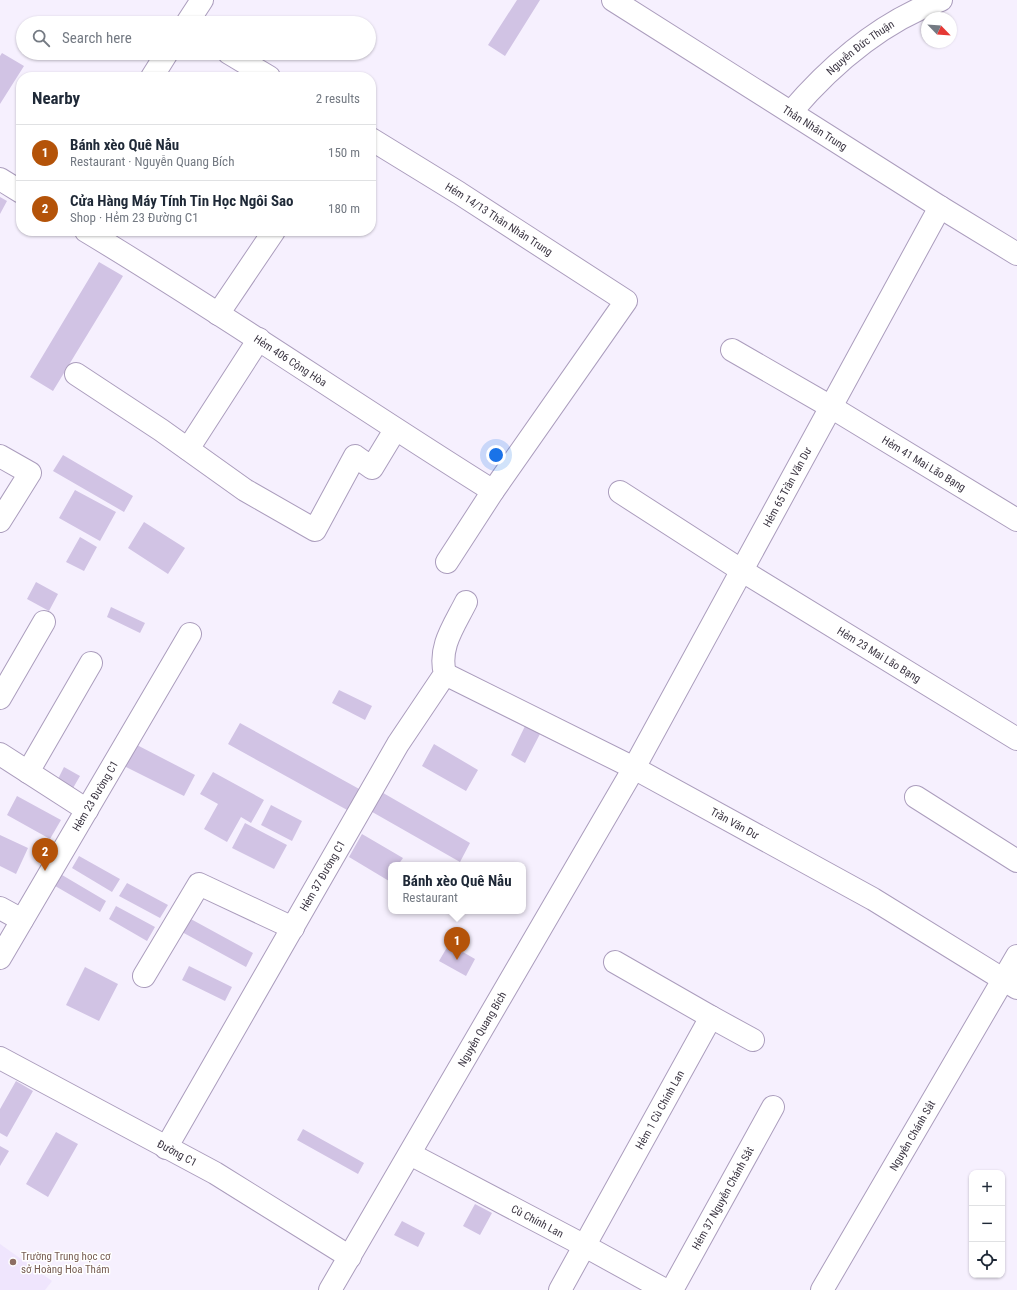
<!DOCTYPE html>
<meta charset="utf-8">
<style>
body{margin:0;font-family:"Roboto Condensed",sans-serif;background:#f6f6f7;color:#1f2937}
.controls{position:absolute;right:12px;bottom:12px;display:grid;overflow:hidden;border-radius:8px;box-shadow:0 1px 3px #0004}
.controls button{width:36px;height:36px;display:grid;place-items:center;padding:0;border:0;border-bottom:1px solid #e0e1e3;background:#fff;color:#1f2937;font:20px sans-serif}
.compass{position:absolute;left:921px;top:12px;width:36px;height:36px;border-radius:50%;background:#fff;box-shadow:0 1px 3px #0004;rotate:115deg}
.you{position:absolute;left:496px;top:455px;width:14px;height:14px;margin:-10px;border:3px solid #fff;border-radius:50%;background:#1a73e8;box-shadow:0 0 0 6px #1a73e833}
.badge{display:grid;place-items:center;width:26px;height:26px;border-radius:50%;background:#b45309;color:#fff;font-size:13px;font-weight:700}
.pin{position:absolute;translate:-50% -33px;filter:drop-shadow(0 1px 2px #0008)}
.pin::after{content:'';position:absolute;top:21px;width:14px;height:12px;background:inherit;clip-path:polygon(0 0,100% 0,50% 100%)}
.popup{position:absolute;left:388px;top:862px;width:138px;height:52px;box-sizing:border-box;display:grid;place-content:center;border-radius:8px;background:#fff;filter:drop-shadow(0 1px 3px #0005);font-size:13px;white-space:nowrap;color:#747a83}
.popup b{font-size:15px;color:#1f2937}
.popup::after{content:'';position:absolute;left:50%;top:100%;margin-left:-8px;border:8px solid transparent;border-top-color:#fff}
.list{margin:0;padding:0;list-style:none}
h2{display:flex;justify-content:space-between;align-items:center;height:52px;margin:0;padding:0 16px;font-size:17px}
h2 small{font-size:13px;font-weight:400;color:#747a83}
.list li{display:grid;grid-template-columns:26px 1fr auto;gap:12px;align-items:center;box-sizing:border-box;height:56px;padding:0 16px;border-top:1px solid #e0e1e3}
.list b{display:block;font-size:15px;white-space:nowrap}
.list p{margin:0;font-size:13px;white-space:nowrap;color:#747a83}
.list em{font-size:13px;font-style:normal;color:#747a83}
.icon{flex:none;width:22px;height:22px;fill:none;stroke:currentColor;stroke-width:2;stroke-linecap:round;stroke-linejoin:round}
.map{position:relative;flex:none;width:1017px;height:1290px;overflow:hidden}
.search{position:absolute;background:#fff;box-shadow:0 1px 3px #0004;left:16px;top:16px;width:360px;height:44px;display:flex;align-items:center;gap:10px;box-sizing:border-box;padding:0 14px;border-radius:22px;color:#747a83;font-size:15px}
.panel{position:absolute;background:#fff;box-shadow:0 1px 3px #0004;left:16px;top:72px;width:360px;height:164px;border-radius:16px}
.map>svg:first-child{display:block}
</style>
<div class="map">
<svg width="1017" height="1290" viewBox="0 0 1017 1290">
<rect width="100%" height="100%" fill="#f6f0fe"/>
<!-- built -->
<path fill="#efe5fd" d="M0 1244 52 1281 45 1290H0Z"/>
<!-- building -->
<path fill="#d1c3e4" d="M517 0H540L505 56 488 45Z
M2 53 24 66 0 104V56Z
M0 197 7 201 0 214Z
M99 262 123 276 53 391 30 377Z
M63 455 133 496 124 512 53 471Z
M75 490 116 512 100 541 59 518Z
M144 522 185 548 168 574 128 548Z
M80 537 97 547 84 571 66 562Z
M36 582 58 594 49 611 27 599Z
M111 607 145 623 140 633 107 617Z
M339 690 372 706 365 720 332 703Z
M240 723 361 790 349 811 228 744Z
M526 724 541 732 525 763 511 755Z
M135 744 195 775 184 796 124 766Z
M434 744 478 770 466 791 422 766Z
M64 767 80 776 69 795 54 787Z
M213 772 264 800 251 823 241 817 227 842 204 829 218 804 200 794Z
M378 790 470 843 460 862 367 809Z
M17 796 61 820 50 839 7 815Z
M271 805 302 821 292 841 261 825Z
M245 823 287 845 274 869 232 848Z
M362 834 403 858 398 865H391V878L389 881 349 857Z
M0 835 28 848 16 874 0 866Z
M79 856 120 879 112 892 72 868Z
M57 872 106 901 100 912 50 883Z
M127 883 168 905 160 918 119 896Z
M116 906 155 927 147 941 109 919Z
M178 912 253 953 246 967 171 926Z
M449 944 475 959 466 976 439 961Z
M189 966 232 987 225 1001 182 980Z
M85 967 118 984 99 1021 66 1005Z
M16 1081 33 1091 7 1137 0 1133V1109Z
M303 1129 364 1163 358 1174 297 1140Z
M56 1132 78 1144 48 1197 26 1184Z
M0 1146 9 1151 0 1166Z
M475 1204 492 1213 480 1235 463 1226Z
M402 1221 425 1233 418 1247 394 1235Z"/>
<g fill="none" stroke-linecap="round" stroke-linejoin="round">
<!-- minor casing -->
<g stroke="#ab9dbd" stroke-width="24">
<g id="minor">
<path id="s1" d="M613 0 940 207 1017 254"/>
<path d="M187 23 202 0"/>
<path d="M229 53 269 77"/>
<path d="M152 77 167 53"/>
<path id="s2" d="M791 112C832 64 881 22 941 0"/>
<path id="s3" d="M371 139 459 193 626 301 493 491 447 562"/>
<path d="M0 179 21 192"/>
<path id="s4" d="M86 231C224 314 357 406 493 491"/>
<path d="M218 314 274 231"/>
<path id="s5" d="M732 350 831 407 1017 520"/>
<path d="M76 374 161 430 245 490 315 530 355 456 372 468 395 430"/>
<path d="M188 449 259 339"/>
<path d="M0 456 30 473 0 521"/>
<path id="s6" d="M620 492 741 570 1017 739"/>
<path id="s7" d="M445 674 634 768 873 899 1017 988"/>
<path d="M0 698 44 622"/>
<path d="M0 754 87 810"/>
<path d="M28 772 91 663"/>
<path d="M916 797 1017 861"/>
<path d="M0 908 22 920"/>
<path id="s8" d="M0 958 190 634"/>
<path d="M615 962 711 1017"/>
<path d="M144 976 199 884 293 928"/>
<path id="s9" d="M0 1058 215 1173 350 1257"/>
<path id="s10" d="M166 1148 398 744 445 674C438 647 454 626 466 602"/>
<path id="s11" d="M410 1154 585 1246 665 1290"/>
<path id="s12" d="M330 1290 634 768 940 207"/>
<path id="s13" d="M560 1290 711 1017 753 1040"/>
<path id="s14" d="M672 1290 773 1107"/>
<path id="s15" d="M822 1290 1017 956"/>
</g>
</g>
<!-- minor -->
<use href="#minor" stroke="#fff" stroke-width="22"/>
</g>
<!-- markers -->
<circle fill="#8d6e63" stroke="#fff" stroke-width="1.5" cx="13" cy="1262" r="4"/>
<g text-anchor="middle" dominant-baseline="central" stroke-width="3" stroke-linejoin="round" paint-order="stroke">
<!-- street labels -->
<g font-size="11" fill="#3b3542" stroke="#fff">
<text stroke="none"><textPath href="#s2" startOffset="95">Nguyễn Đức Thuận</textPath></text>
<text stroke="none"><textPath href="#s1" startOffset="239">Thân Nhân Trung</textPath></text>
<text stroke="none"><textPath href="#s3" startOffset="151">Hẻm 14/13 Thân Nhân Trung</textPath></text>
<text stroke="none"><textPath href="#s4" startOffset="242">Hẻm 406 Cộng Hòa</textPath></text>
<text stroke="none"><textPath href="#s5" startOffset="223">Hẻm 41 Mai Lão Bạng</textPath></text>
<text stroke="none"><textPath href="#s12" startOffset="924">Hẻm 65 Trần Văn Dư</textPath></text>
<text stroke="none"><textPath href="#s6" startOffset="306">Hẻm 23 Mai Lão Bạng</textPath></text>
<text stroke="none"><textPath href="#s8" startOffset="188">Hẻm 23 Đường C1</textPath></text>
<text stroke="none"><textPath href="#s7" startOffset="326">Trần Văn Dư</textPath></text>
<text stroke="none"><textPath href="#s10" startOffset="314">Hẻm 37 Đường C1</textPath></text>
<text stroke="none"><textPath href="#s12" startOffset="302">Nguyễn Quang Bích</textPath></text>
<text stroke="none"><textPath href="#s13" startOffset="206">Hẻm 1 Cù Chính Lan</textPath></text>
<text stroke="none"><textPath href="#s15" startOffset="179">Nguyễn Chánh Sắt</textPath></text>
<text stroke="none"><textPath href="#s9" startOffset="201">Đường C1</textPath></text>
<text stroke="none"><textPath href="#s14" startOffset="105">Hẻm 37 Nguyễn Chánh Sắt</textPath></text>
<text stroke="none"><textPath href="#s11" startOffset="144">Cù Chính Lan</textPath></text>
</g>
<!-- education labels -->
<g font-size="11" fill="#785e54" stroke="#fff" text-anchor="start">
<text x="21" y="1256">Trường Trung học cơ<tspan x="21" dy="13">sở Hoàng Hoa Thám</tspan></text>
</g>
</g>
</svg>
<div class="controls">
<button>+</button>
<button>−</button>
<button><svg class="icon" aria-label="locate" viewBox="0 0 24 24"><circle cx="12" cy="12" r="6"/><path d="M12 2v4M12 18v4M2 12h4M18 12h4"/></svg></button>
</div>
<svg class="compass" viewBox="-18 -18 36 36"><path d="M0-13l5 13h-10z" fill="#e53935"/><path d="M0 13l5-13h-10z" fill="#747a83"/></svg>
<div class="you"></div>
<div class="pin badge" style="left:457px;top:960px">1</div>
<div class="popup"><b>Bánh xèo Quê Nẫu</b>Restaurant</div>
<div class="pin badge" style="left:45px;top:871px">2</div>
<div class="search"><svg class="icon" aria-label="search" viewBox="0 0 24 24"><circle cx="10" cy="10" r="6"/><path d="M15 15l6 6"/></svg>Search here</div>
<section class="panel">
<h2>Nearby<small>2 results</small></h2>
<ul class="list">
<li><span class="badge">1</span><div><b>Bánh xèo Quê Nẫu</b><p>Restaurant · Nguyễn Quang Bích</p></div><em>150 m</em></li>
<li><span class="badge">2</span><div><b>Cửa Hàng Máy Tính Tin Học Ngôi Sao</b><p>Shop · Hẻm 23 Đường C1</p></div><em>180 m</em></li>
</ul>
</section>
</div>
